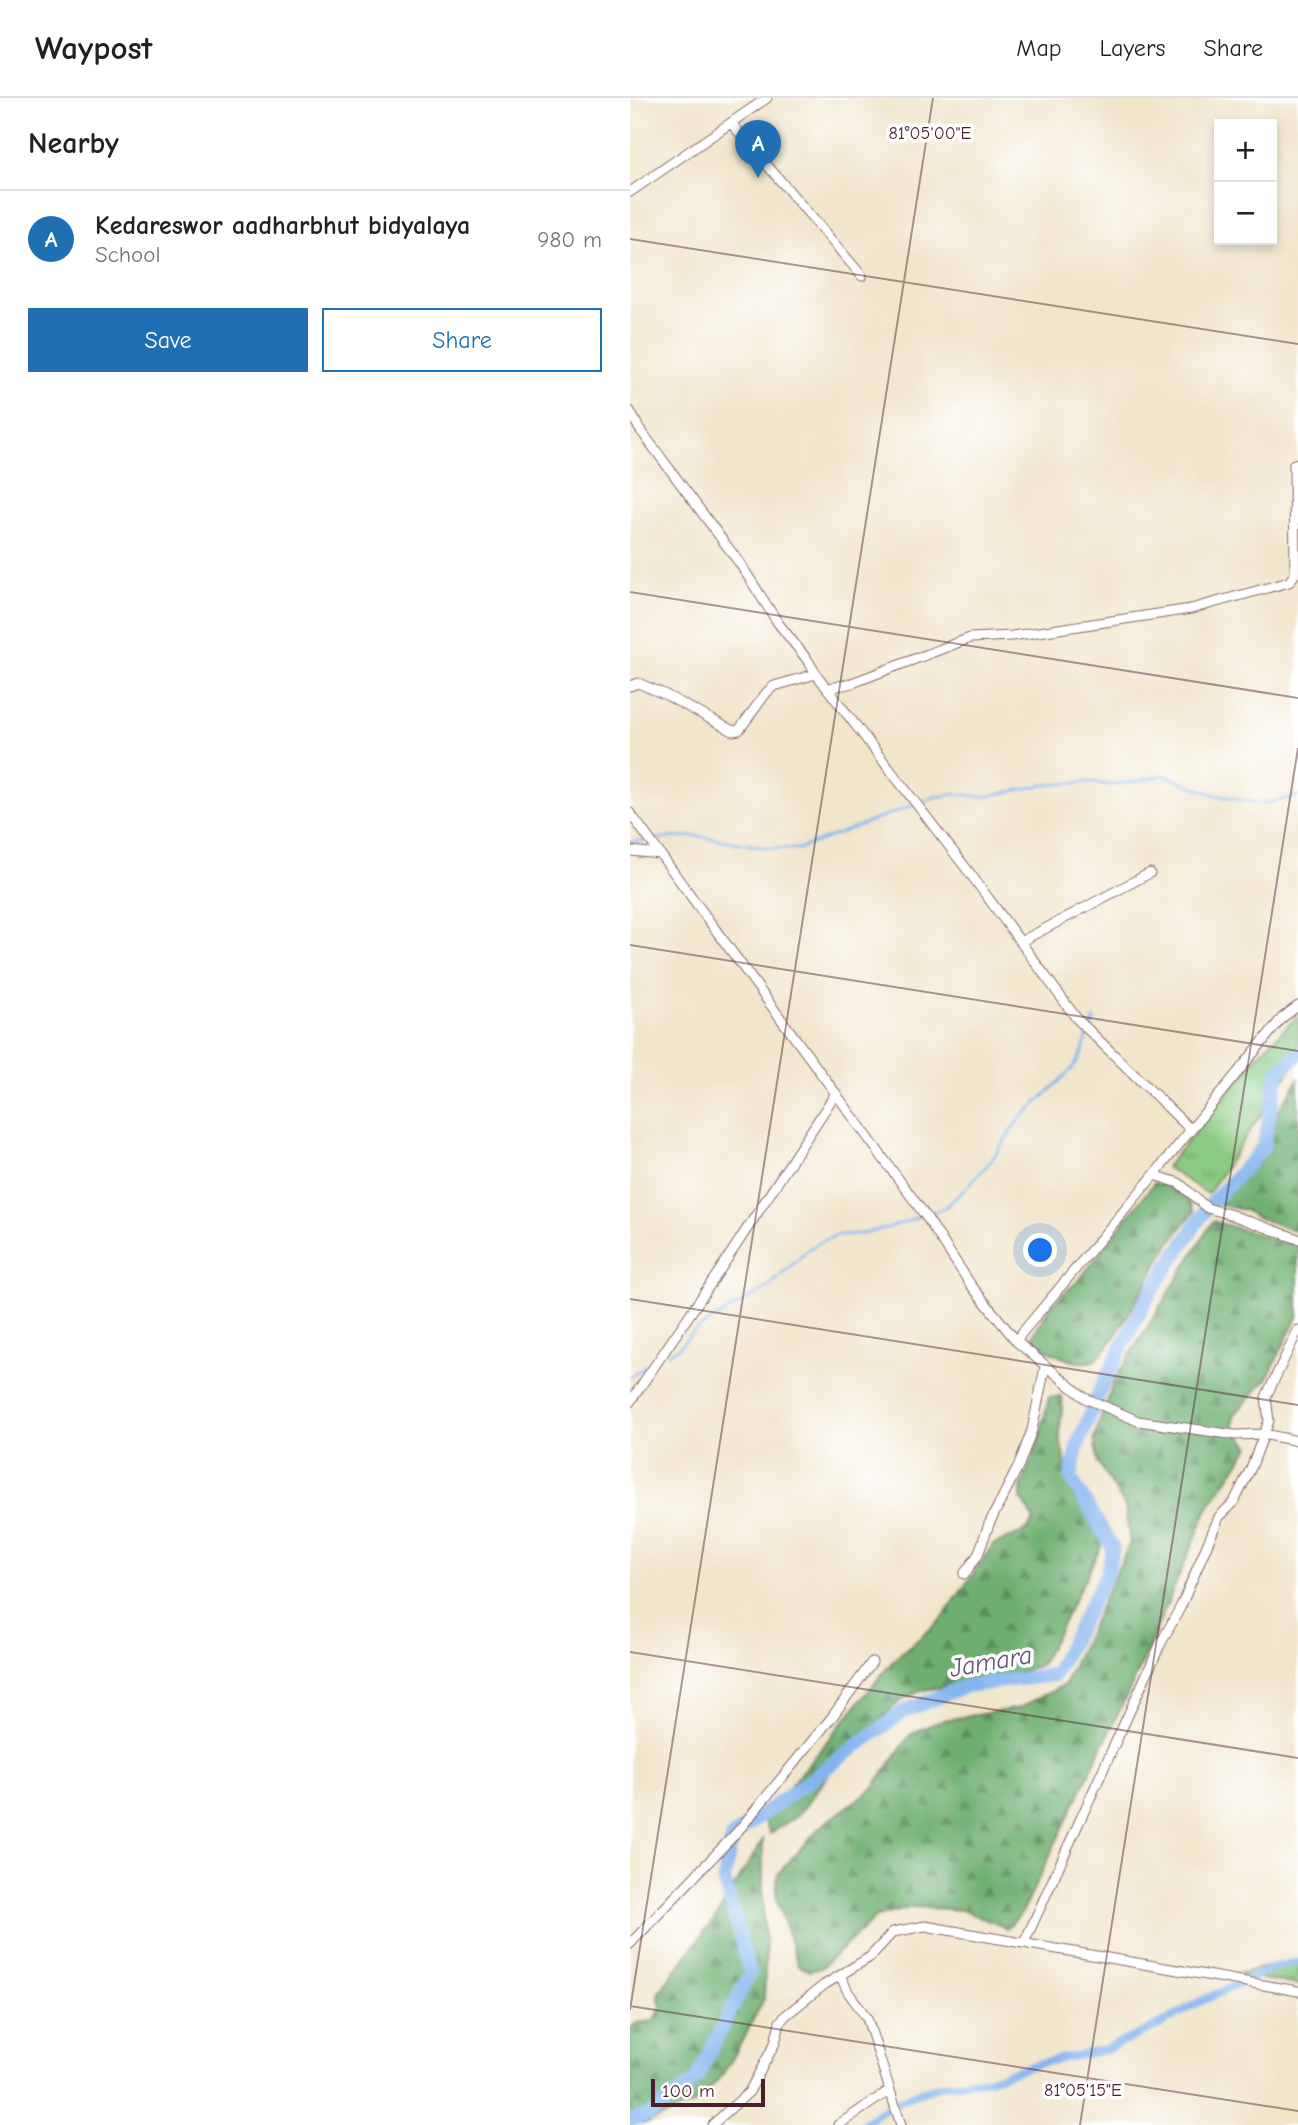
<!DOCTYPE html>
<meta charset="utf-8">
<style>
body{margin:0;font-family:"Comic Neue",sans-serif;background:#f2f2f2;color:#202124}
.controls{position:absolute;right:21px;top:21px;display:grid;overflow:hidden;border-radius:0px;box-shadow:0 4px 10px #0003}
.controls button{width:63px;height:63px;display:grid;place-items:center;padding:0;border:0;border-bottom:2px solid #e0e0e0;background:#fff;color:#202124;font:35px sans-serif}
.scale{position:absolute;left:21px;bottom:18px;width:114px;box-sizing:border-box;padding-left:7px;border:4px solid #4a1f2b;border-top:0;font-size:19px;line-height:24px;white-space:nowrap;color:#4a1f2b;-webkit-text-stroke:5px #fff;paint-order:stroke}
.you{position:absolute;left:411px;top:1153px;width:24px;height:24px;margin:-18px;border:5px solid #fff;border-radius:50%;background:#1a73e8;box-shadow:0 0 0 10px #1a73e833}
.badge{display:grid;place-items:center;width:46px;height:46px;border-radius:50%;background:#1f6fb2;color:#fff;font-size:23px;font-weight:700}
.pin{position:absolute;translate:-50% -58px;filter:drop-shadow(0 2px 4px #0008)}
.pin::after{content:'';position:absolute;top:37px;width:24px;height:21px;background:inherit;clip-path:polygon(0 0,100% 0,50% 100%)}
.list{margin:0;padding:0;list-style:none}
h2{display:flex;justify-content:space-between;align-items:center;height:91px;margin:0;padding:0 28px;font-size:30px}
h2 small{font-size:23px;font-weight:400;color:#757577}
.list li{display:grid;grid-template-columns:46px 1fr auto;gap:21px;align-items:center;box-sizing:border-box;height:98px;padding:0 28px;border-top:2px solid #e0e0e0}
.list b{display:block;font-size:26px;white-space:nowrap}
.list p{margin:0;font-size:23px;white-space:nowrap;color:#757577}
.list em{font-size:23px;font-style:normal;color:#757577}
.actions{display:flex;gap:14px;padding:21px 28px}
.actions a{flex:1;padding:16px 0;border:2px solid #1f6fb2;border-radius:0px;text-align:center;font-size:24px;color:#1f6fb2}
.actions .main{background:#1f6fb2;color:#fff}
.map{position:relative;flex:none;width:668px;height:2027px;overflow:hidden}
header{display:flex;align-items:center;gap:42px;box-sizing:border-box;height:98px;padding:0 35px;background:#fff;border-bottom:2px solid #e0e0e0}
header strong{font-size:33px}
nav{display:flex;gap:38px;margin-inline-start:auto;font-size:24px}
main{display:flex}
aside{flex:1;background:#fff}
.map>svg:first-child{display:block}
</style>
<header>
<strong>Waypost</strong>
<nav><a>Map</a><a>Layers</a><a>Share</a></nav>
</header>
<main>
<aside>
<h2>Nearby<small></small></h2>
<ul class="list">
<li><span class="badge">A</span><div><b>Kedareswor aadharbhut bidyalaya</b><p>School</p></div><em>980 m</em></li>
</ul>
<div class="actions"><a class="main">Save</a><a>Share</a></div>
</aside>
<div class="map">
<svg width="668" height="2027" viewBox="0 0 668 2027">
<defs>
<pattern id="grass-tufts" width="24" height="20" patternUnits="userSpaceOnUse" patternTransform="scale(1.75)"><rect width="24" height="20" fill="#89cb83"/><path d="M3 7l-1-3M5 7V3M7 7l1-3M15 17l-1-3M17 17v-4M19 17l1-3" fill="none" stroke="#78ae71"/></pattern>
<pattern id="forest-firs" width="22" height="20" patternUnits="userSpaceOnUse" patternTransform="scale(1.75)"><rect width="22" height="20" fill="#6eaf71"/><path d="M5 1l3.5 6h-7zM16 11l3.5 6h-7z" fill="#5c8e5d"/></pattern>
</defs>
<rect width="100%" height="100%" fill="#fff"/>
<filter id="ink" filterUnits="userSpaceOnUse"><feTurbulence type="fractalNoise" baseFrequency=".0143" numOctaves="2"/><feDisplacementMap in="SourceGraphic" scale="14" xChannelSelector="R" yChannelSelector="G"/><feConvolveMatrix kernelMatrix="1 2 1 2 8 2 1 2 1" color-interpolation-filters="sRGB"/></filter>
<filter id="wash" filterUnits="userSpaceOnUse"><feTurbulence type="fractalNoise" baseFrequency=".00686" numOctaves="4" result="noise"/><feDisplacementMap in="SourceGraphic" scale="28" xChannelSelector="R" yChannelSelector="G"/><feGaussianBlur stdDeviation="1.57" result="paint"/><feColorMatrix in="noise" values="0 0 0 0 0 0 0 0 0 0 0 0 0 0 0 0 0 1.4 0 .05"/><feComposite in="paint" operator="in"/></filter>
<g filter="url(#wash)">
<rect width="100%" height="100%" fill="#f1e5ca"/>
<!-- grass -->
<path fill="url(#grass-tufts)" stroke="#6a7557" stroke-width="2" d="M668 918V960L578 1096 536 1069 634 951Z
M668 1862V1887L605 1876Z"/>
<!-- forest -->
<path fill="url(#forest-firs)" stroke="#5c674e" stroke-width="2" d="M668 982V1134L627 1119 614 1112 586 1106 620 1058Z
M524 1085C543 1090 557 1094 564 1114 556 1124 548 1134 541 1144 526 1166 482 1252 465 1262 447 1271 413 1252 402 1239L420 1208 449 1182Z
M583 1123 668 1148V1217L637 1281 604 1317V1330L620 1348 578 1410 508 1574 393 1813 377 1830 332 1812 283 1809 246 1819 191 1870 179 1873 168 1867 146 1799 148 1776 190 1729 243 1690 280 1637 291 1631 314 1622 389 1610 434 1587 500 1445 495 1408 468 1365 464 1340 484 1283Z
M419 1299H432C434 1312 429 1323 430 1336 433 1374 453 1410 476 1439L411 1567 365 1582 293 1592 271 1602 214 1656 169 1716 140 1736 134 1720 263 1563 311 1522 363 1447 397 1432 404 1422 391 1401V1389L409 1343Z
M133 1742V1820L136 1847 134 1901 104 1958 90 1980 64 2006 18 2025 0 2027V1930L7 1925 23 1923 31 1910 28 1896 87 1817Z"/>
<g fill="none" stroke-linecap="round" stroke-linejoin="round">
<!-- stream -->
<path stroke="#85b5f0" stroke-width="2.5" d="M24 741 68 738 140 750 168 751 305 699 327 696 354 699 413 687 461 684 480 687 509 683 533 677 586 697 620 704 637 705 668 698
M0 744 18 742
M461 931 465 921
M297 1116 314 1110 330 1096 361 1063 387 1024 443 970 452 955 458 937
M38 1255 47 1251 64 1233 140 1188 180 1150 195 1142 207 1137 230 1136 261 1129 291 1118
M0 1279 26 1261"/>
<!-- canal -->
<path stroke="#85b5f0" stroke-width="8" d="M232 2027 252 2012 281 1997 312 1987 360 1981 410 1965 475 1952 531 1926 567 1905 645 1869 668 1864"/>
<!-- river -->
<path stroke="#85b5f0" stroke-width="14" d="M0 2022 20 2017 65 1983 120 1875 94 1781 102 1739 273 1614 335 1588 424 1577 477 1475 483 1450 441 1380 447 1349 471 1290 516 1202 577 1110 633 1050 648 974 668 957"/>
</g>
</g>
<g filter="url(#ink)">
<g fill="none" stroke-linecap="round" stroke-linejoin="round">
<!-- minor casing -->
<g stroke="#846463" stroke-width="11">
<path id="minor" d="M101 25 232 178
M0 94 137 0
M0 313 9 330 111 467 148 525 179 564 186 576 339 774 447 921 561 1032
M0 588 8 585 34 596 103 633 109 632 137 594 144 588 186 576
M199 590 222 585 340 540 382 538 561 511 659 484 665 476 664 366 668 365
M0 715 297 1120 341 1187 387 1244 391 1236 524 1077 652 920 668 908
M0 753 30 756
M390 844 520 775
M524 1077 549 1085 577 1110 599 1116 668 1141
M387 1244 455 1300 508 1323 605 1337 633 1336 668 1343
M0 1304 88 1175 206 995
M334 1476 348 1457 359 1426 389 1367 402 1332 415 1269
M394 1845 530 1547 551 1508 589 1419 604 1404 621 1370 639 1323 636 1299 668 1232
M0 1846 108 1733 202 1619 242 1564
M211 1879 218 1894 237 1920 271 2027
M82 2027 119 1994 145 1945 150 1924 156 1917 194 1887 240 1859 263 1834 295 1828 668 1893
M208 2027 260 1992"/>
</g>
<!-- minor -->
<use href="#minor" stroke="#fff" stroke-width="9"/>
</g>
</g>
<!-- ticks -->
<path fill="none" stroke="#4a1f2b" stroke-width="2" stroke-opacity="0.45" d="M0 141 668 246M0 494 668 600M0 847 668 953M0 1201 668 1307M0 1554 668 1660M0 1908 668 2013M0 1912 303 0M450 2027 668 650"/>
<g text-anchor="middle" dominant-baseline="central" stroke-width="7" stroke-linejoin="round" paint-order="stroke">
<!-- water labels -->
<g font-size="26" font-style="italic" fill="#5f5470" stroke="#fff">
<text transform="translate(361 1564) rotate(-10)">Jamara</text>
</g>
</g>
<g font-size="18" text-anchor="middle" fill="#4a1f2b" stroke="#fff" stroke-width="7" stroke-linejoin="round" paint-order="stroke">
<text x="300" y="41">81°05'00"E</text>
<text x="453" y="1998">81°05'15"E</text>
</g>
</svg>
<div class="controls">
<button>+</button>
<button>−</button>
</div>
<div class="scale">100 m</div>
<div class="you"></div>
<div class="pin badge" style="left:128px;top:80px">A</div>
</div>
</main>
